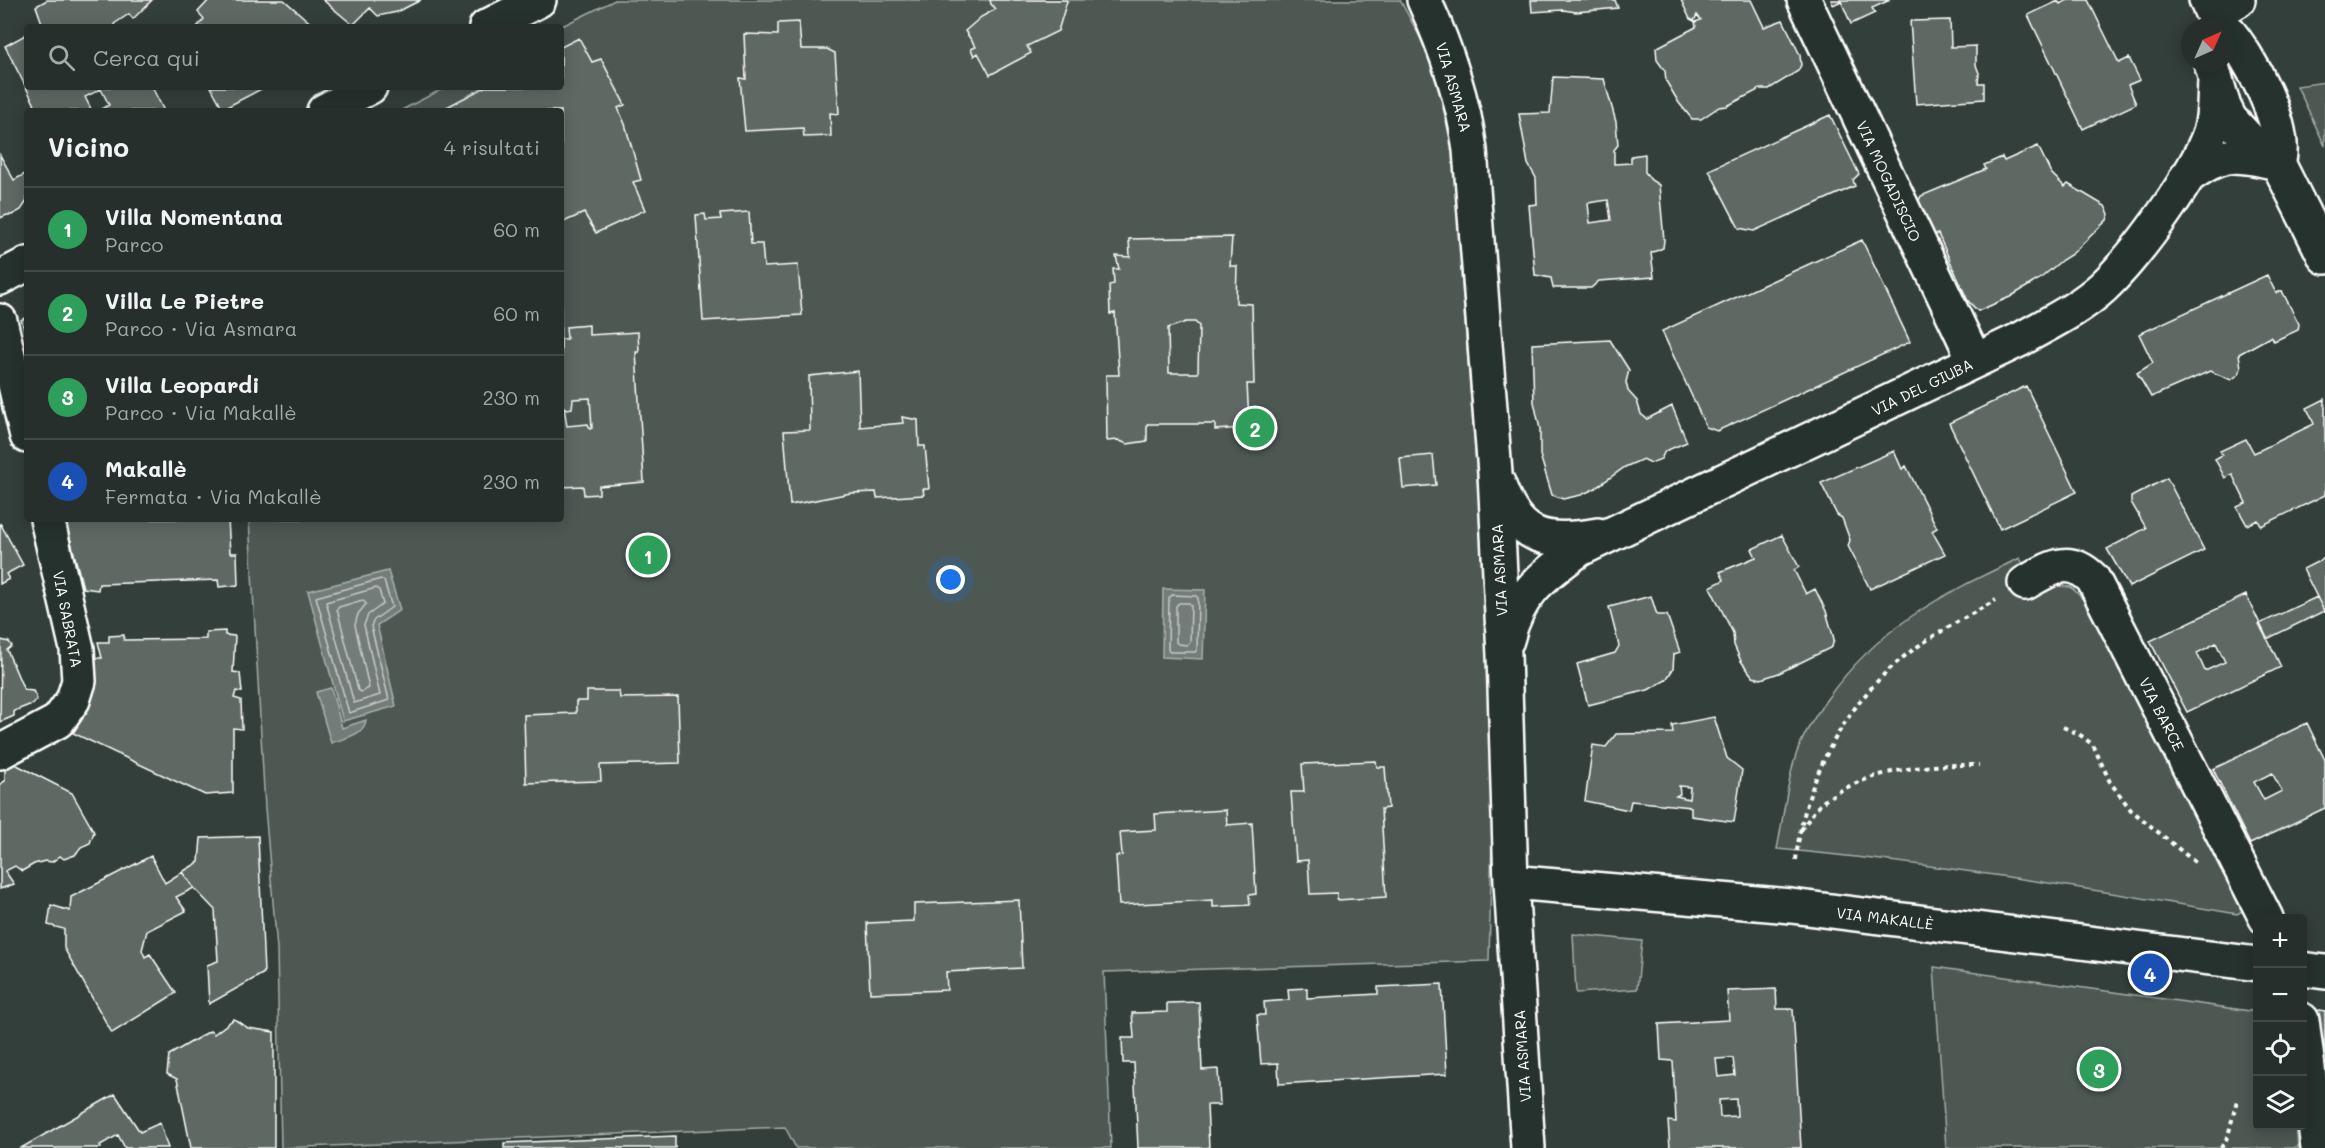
<!DOCTYPE html>
<html lang="it">
<meta charset="utf-8">
<style>
body{margin:0;font-family:Mali,sans-serif;background:#2e3734;color:#f1f3f6}
.controls{position:absolute;right:18px;bottom:18px;display:grid;overflow:hidden;border-radius:6px;box-shadow:0 3px 15px #0003}
.controls button{width:54px;height:54px;display:grid;place-items:center;padding:0;border:0;border-bottom:2px solid #424a48;background:#262f2c;color:#f1f3f6;font:30px sans-serif}
.compass{position:absolute;left:2181px;top:18px;width:54px;height:54px;border-radius:50%;background:#262f2c;box-shadow:0 3px 15px #0003;rotate:45deg}
.you{position:absolute;left:951px;top:580px;width:21px;height:21px;margin:-15px;border:4px solid #fff;border-radius:50%;background:#1a73e8;box-shadow:0 0 0 9px #1a73e833}
.badge{display:grid;place-items:center;width:39px;height:39px;border-radius:50%;background:#ff9aa2;color:#fff;font-size:20px;font-weight:700}
.pin{position:absolute;translate:-50% -50%;border:3px solid #fff;box-shadow:0 2px 6px #0006}
.list{margin:0;padding:0;list-style:none}
h2{display:flex;justify-content:space-between;align-items:center;height:78px;margin:0;padding:0 24px;font-size:26px}
h2 small{font-size:20px;font-weight:400;color:#a4a9a9}
.list li{display:grid;grid-template-columns:39px 1fr auto;gap:18px;align-items:center;box-sizing:border-box;height:84px;padding:0 24px;border-top:2px solid #424a48}
.list b{display:block;font-size:22px;white-space:nowrap}
.list p{margin:0;font-size:20px;white-space:nowrap;color:#a4a9a9}
.list em{font-size:20px;font-style:normal;color:#a4a9a9}
.icon{flex:none;width:33px;height:33px;fill:none;stroke:currentColor;stroke-width:2;stroke-linecap:round;stroke-linejoin:round}
.map{position:relative;flex:none;width:2325px;height:1148px;overflow:hidden}
.search{position:absolute;background:#262f2c;box-shadow:0 3px 15px #0003;left:24px;top:24px;width:540px;height:66px;display:flex;align-items:center;gap:15px;box-sizing:border-box;padding:0 21px;border-radius:6px;color:#a4a9a9;font-size:22px}
.panel{position:absolute;background:#262f2c;box-shadow:0 3px 15px #0003;left:24px;top:108px;width:540px;height:414px;border-radius:6px}
.map>svg:first-child{display:block}
</style>
<div class="map">
<svg width="2325" height="1148" viewBox="0 0 2325 1148">
<rect width="100%" height="100%" fill="#333f3a"/>
<filter id="ink" filterUnits="userSpaceOnUse"><feTurbulence type="fractalNoise" baseFrequency=".0167" numOctaves="2"/><feDisplacementMap in="SourceGraphic" scale="12" xChannelSelector="R" yChannelSelector="G"/><feConvolveMatrix kernelMatrix="1 2 1 2 8 2 1 2 1" color-interpolation-filters="sRGB"/></filter>
<g filter="url(#ink)">
<!-- green -->
<path fill="#4d5853" stroke="#a6aca9" stroke-width="1.5" d="M615 0H1400L1456 105 1461 273 1495 704 1489 961 1104 972 1111 1148H796L785 1127 281 1148 277 949 265 808 249 519H561V111H400L446 87H561L560 27Z
M2325 82V146L2297 86Z
M2020 558 2036 592 2055 586 2071 587 2084 600 2250 907 2237 914C2085 888 1932 863 1777 849 1783 820 1787 781 1796 755 1803 734 1815 716 1827 699 1879 626 1941 595 2020 558Z
M1573 934 1642 941 1637 989 1576 993Z
M1934 967 2257 1012 2258 1126H2296L2298 1148H1946Z"/>
<!-- water -->
<path fill="#737b78" stroke="#abb0ae" stroke-width="1.5" d="M388 571 400 610 377 625 396 706 343 721 308 591Z
M1163 589 1205 590 1203 659 1162 657Z
M331 688 342 728 366 720C364 736 344 738 331 743L316 692Z"/>
<g fill="none" stroke-linecap="round" stroke-linejoin="round">
<!-- shore -->
<path stroke="#c7cac9" stroke-width="1.5" d="M381 579 384 581 392 607 374 620 371 626 389 700 349 713 316 597Z
M376 588 379 590 383 604 368 615 364 625 380 695 354 703 326 602Z
M1172 595 1196 596 1198 598 1197 650 1195 652H1170L1168 650 1169 598Z
M363 600 366 604 358 614 355 625 369 688 361 692 358 690 337 609 339 607Z
M1179 603H1189L1191 606 1190 642 1187 645 1178 644 1176 642V606Z"/>
</g>
<!-- building -->
<path fill="#5f6964" stroke="#fff" stroke-width="1.5" fill-rule="evenodd" d="M47 0H152L133 19 129 14 114 24 115 27H41L43 26 36 6Z
M209 0H284L315 27H197L204 19 198 12Z
M323 0H421L397 12 378 16 370 8 353 25Z
M990 0H1066L1067 1 1058 31 1027 46 1031 53 990 75 978 53 974 56 971 49 976 47 965 31 981 17 996 9 991 4Z
M1531 0H1615L1618 8 1576 12 1563 10 1532 12Z
M1681 0H1751L1764 27 1783 20 1800 55 1801 65 1798 71 1769 89H1760L1727 106 1719 107 1701 119H1692L1679 103 1666 81 1665 71 1657 60 1656 48 1696 27 1695 22 1701 20 1697 15 1694 21 1690 19Z
M1831 0H1890L1872 8 1875 13 1851 24 1841 1 1833 5Z
M2068 0H2088L2119 63 2129 58 2140 80 2128 85 2136 104 2083 129 2028 15 2058 1 2060 4Z
M1950 20 1951 47 1976 46V65L1979 73 1978 83H1984V99L1916 104 1910 21Z
M799 22 801 49H827L835 53 839 114 830 113 831 136 804 137 803 128 745 131 740 78 746 79 744 34 778 35V23Z
M27 34V87H152L164 111H98L109 105 101 89 85 97 92 111H38L5 46Z
M579 38 592 62 601 59 625 105 618 108 625 124 641 180 633 182 645 210 596 233 584 213 561 223V111H445L443 109 485 87H561V47Z
M1553 77 1604 79 1616 122 1618 145 1614 150V164L1631 163V156L1645 154V172L1651 180 1659 185 1664 240 1663 248 1651 253 1654 277 1599 281 1591 288H1553L1551 278 1535 275 1529 205 1537 204 1536 178 1528 164 1519 114 1550 113ZM1608 200 1611 220 1590 223 1588 203Z
M211 87H265L223 109Z
M1830 115 1859 174 1853 180 1855 186 1754 231 1739 228 1709 170Z
M2038 146 2051 173 2065 187 2068 184 2105 206 2109 214 2107 220 2072 254 2062 260 2041 278 2010 297 1978 311 1968 301 1938 234H1933L1928 228 1917 204 1921 196 1986 169 1984 165 2002 157 2004 161Z
M0 155 14 180 27 173V201L21 210 12 215H7L0 218Z
M749 212 751 244H762L764 267 798 265 802 315 703 321 696 215 705 214 706 220 721 219 720 214Z
M1232 237 1230 266H1237L1236 303 1252 304 1254 384H1247L1249 421 1242 428 1215 430V424H1147V441L1127 444 1118 440 1107 441 1106 375H1119L1115 313 1110 314 1109 285 1114 284 1113 269H1119L1116 256 1130 257 1129 239ZM1186 322H1195L1199 326 1198 373H1169L1168 328Z
M1862 240 1910 342 1717 431 1706 427 1662 331Z
M2267 275 2276 293 2282 291 2299 324 2298 330 2274 341 2270 337 2239 354 2241 368 2239 374 2231 380 2210 371 2151 397 2137 373 2153 363 2139 334Z
M27 317V338L21 320Z
M589 325V335L638 332 639 352H636L644 482 599 486V494L584 495 583 486 561 487V339H567L566 327ZM590 398 592 428 590 429 588 424 567 426 564 407 567 409 572 408 573 399Z
M1610 340 1629 370 1626 382 1628 391 1637 401 1641 414 1647 419 1672 406 1687 442 1665 451 1661 459 1651 463 1643 459 1625 467 1594 489 1581 495 1563 499 1552 495 1540 455V429L1534 402 1532 344Z
M858 371 860 427 903 423 902 417 918 420 919 446H925L929 489H923L924 495 877 498 876 492 851 493 790 505 784 431 810 430 809 376Z
M2026 386 2077 492 2000 529 1949 423Z
M2325 399V495L2261 526 2258 520 2247 525 2237 507 2246 503 2232 474 2225 478 2215 459 2222 455 2220 451 2246 439 2254 453 2314 424 2307 408Z
M1894 451 1902 469 1906 466 1937 528 1932 531 1945 554 1870 589 1848 546 1850 540 1842 518 1837 515 1821 483Z
M1433 455 1436 485 1403 488 1400 458Z
M2167 478 2204 550 2129 587 2107 549 2146 528 2131 502V497Z
M65 519H228L230 553H237L238 585 219 587 218 580 99 584 98 590 83 588Z
M0 523 23 565 6 574 9 579 0 584Z
M1782 535 1799 567 1794 570 1806 594 1815 589 1826 611 1834 639 1832 647 1779 673 1761 679 1753 677 1741 661 1734 645 1733 633 1710 587 1724 580 1720 572 1756 557 1752 549Z
M2325 558V613L2303 569Z
M2246 595 2281 667 2187 712 2150 641ZM2216 643 2225 662 2205 671 2197 653Z
M1651 596 1657 615H1667L1680 652 1674 654 1673 669 1666 680 1648 690 1588 705 1577 664 1615 653 1619 646 1609 607Z
M2317 597 2324 611 2267 639 2259 624Z
M225 631V635L235 636 233 672 240 673 242 692 236 691 234 698 241 700 242 729 233 728V793L205 795 73 733 83 718 80 715 94 677 95 658H102L98 642H109V636L124 635V640L206 639V632Z
M1 640 9 642 12 646 7 650 24 690 33 691 36 696V701L32 704 14 711V716L0 722Z
M587 691H619L620 698 678 697 680 763 600 765 601 781 526 783 524 715 576 713V701H587Z
M1714 717 1727 758 1742 770 1734 822 1691 816V807L1631 801 1629 810 1585 801 1593 745 1606 747 1616 734 1673 733 1672 725ZM1679 786 1690 787 1689 799 1676 796 1680 794Z
M2307 723 2325 760V808L2250 844 2213 769ZM2272 773 2282 791 2264 800 2254 782Z
M1376 761 1377 767H1385L1388 808 1381 809 1386 897 1337 900V893L1310 894 1308 860 1296 861 1291 792H1304L1302 764Z
M13 763 72 793 94 832 90 843 81 847 75 855 64 859 60 856 52 862 45 861 34 864 22 871 15 866 5 871 14 884 0 889V784L5 781V771Z
M1226 810 1227 825 1252 823 1256 894 1249 895 1250 905 1213 907V900L1119 905 1116 856 1122 855 1120 832 1156 830 1155 814Z
M258 836 264 973 209 1004 207 965 218 961 215 910 194 888 182 872 199 862 201 838Z
M151 856 165 883 182 872 194 888 176 897 186 911 147 931 142 950 145 957 150 954 176 993 112 1033 64 948V929L48 925 51 905 70 911 71 897Z
M1019 900 1022 968 946 972 947 990 870 993 867 923 914 921V904Z
M1442 984 1447 1074 1279 1084 1278 1063 1261 1064 1257 1015H1265L1264 1002 1289 1000 1288 989 1307 988V998L1378 994V987Z
M1776 989 1777 1009H1793L1801 1148H1670L1668 1121 1676 1122 1673 1061 1661 1060 1659 1024 1729 1020 1727 991ZM1733 1058 1735 1075 1718 1077 1716 1059ZM1736 1099 1737 1116 1720 1117 1719 1100Z
M1199 1002 1202 1070 1218 1069 1220 1105H1207L1209 1148H1138L1134 1063H1123L1122 1038H1134L1132 1013 1167 1012V1003Z
M2320 1010 2325 1011V1083L2314 1012Z
M234 1019 248 1028 274 1032V1148H191L177 1079 167 1074 169 1055 210 1031 214 1034Z
M115 1094 140 1132 160 1123 168 1148H125L118 1135 100 1145 101 1148H21Z
M675 1136V1148H504V1143Z"/>
<g fill="none" stroke-linecap="round" stroke-linejoin="round">
<!-- street casing -->
<g stroke="#fff" stroke-width="38">
<path id="street" d="M1424 0C1446 48 1463 98 1470 150L1495 473 1504 655 1511 882 1528 1148
M1804 0 1975 361
M2213 15 2238 0
M486 27 539 0
M324 111 370 87
M2186 178C2223 150 2235 154 2278 163
M0 278 27 264
M0 321 27 436
M1498 483C1518 540 1545 544 1598 535
M2025 583C2050 569 2068 554 2093 579L2266 918
M1507 640C1518 593 1543 576 1580 549L2021 339C2049 323 2079 309 2103 287 2136 256 2196 174 2210 132 2215 116 2214 98 2215 81
M0 752 58 721 73 700 79 681 77 649 47 519
M1511 882 1791 906 2258 964
M2302 969 2325 972
M2302 1020 2318 1148"/>
</g>
<!-- secondary casing -->
<g stroke="#fff" stroke-width="38">
<path id="secondary" d="M2206 0 2213 15 2224 27
M2226 29C2249 55 2290 129 2278 163
M2211 63 2224 107 2230 119 2257 148 2278 163 2325 257"/>
</g>
<!-- path -->
<path stroke="#fff" stroke-width="4" stroke-dasharray="4.5 4.5" stroke-linecap="butt" d="M2063 727 2079 734 2093 745 2110 782 2131 810 2196 863
M1801 830C1808 821 1815 808 1824 801 1869 769 1926 764 1979 765
M1796 860C1803 787 1839 714 1895 664 1925 638 1962 620 1996 600
M2221 1148 2228 1136 2237 1100"/>
<!-- street -->
<use href="#street" stroke="#26332d" stroke-width="33"/>
<!-- secondary -->
<use href="#secondary" stroke="#26332d" stroke-width="33"/>
</g>
</g>
<g text-anchor="middle" dominant-baseline="central" stroke-width="4.5" stroke-linejoin="round" paint-order="stroke">
<!-- street labels -->
<g font-size="15" fill="#fff" stroke="#26332d">
<text transform="translate(1454 87) rotate(74)">VIA ASMARA</text>
<text transform="translate(1889 181) rotate(65)">VIA MOGADISCIO</text>
<text transform="translate(1922 387) rotate(-26)">VIA DEL GIUBA</text>
<text transform="translate(1499 570) rotate(-93)">VIA ASMARA</text>
<text transform="translate(68 619) rotate(79)">VIA SABRATA</text>
<text transform="translate(2162 714) rotate(63)">VIA BARCE</text>
<text transform="translate(1885 918) rotate(7)">VIA MAKALLÈ</text>
<text transform="translate(1522 1056) rotate(-94)">VIA ASMARA</text>
</g>
</g>
</svg>
<div class="controls">
<button>+</button>
<button>−</button>
<button><svg class="icon" aria-label="locate" viewBox="0 0 24 24"><circle cx="12" cy="12" r="6"/><path d="M12 2v4M12 18v4M2 12h4M18 12h4"/></svg></button>
<button><svg class="icon" aria-label="layers" viewBox="0 0 24 24"><path d="M12 4l9 5-9 5-9-5zM3 14l9 5 9-5"/></svg></button>
</div>
<svg class="compass" viewBox="-18 -18 36 36"><path d="M0-13l5 13h-10z" fill="#e53935"/><path d="M0 13l5-13h-10z" fill="#a4a9a9"/></svg>
<div class="you"></div>
<div class="pin badge" style="left:648px;top:555px;background:#2e9e5b">1</div>
<div class="pin badge" style="left:1255px;top:428px;background:#2e9e5b">2</div>
<div class="pin badge" style="left:2099px;top:1069px;background:#2e9e5b">3</div>
<div class="pin badge" style="left:2150px;top:973px;background:#1a4fb4">4</div>
<div class="search"><svg class="icon" aria-label="search" viewBox="0 0 24 24"><circle cx="10" cy="10" r="6"/><path d="M15 15l6 6"/></svg>Cerca qui</div>
<section class="panel">
<h2>Vicino<small>4 risultati</small></h2>
<ul class="list">
<li><span class="badge" style="background:#2e9e5b">1</span><div><b>Villa Nomentana</b><p>Parco</p></div><em>60 m</em></li>
<li><span class="badge" style="background:#2e9e5b">2</span><div><b>Villa Le Pietre</b><p>Parco · Via Asmara</p></div><em>60 m</em></li>
<li><span class="badge" style="background:#2e9e5b">3</span><div><b>Villa Leopardi</b><p>Parco · Via Makallè</p></div><em>230 m</em></li>
<li><span class="badge" style="background:#1a4fb4">4</span><div><b>Makallè</b><p>Fermata · Via Makallè</p></div><em>230 m</em></li>
</ul>
</section>
</div>
